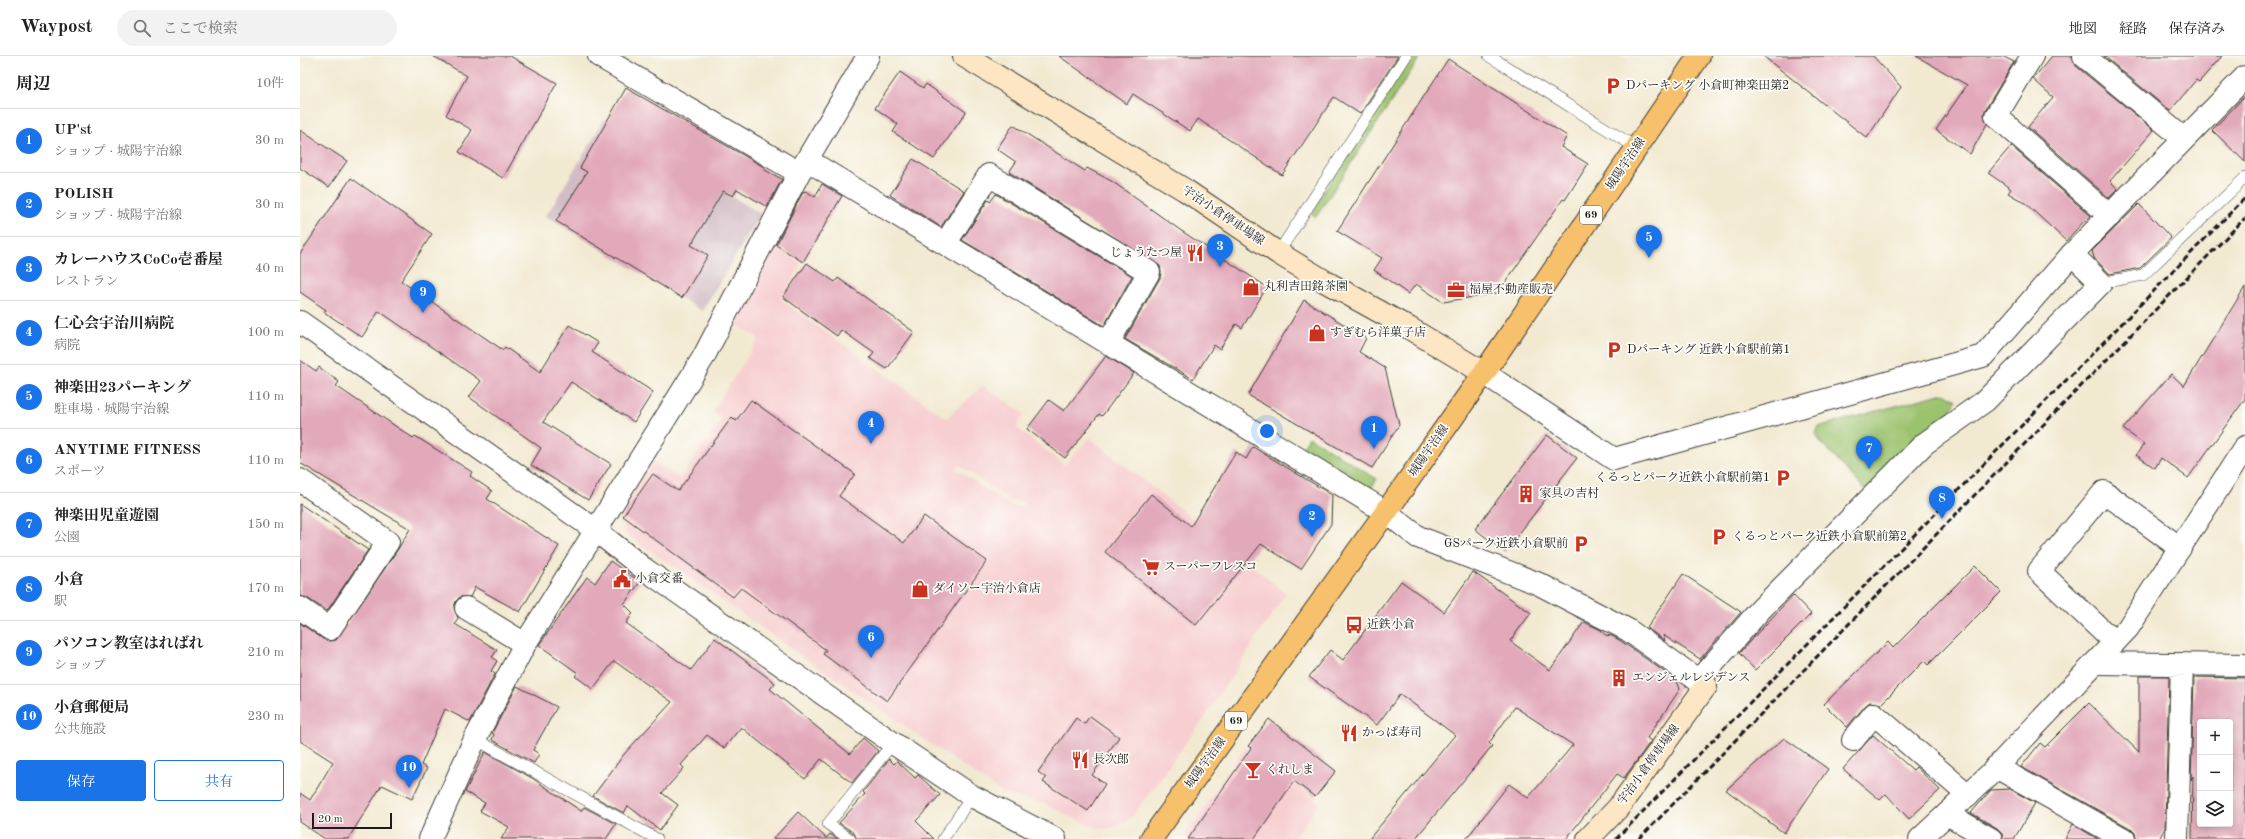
<!DOCTYPE html>
<html lang="ja">
<meta charset="utf-8">
<style>
body{margin:0;font-family:"Old Standard TT","Noto Serif JP",serif;background:#f2f2f2;color:#222}
.controls{position:absolute;right:12px;bottom:12px;display:grid;overflow:hidden;border-radius:4px;box-shadow:0 2px 6px #0003}
.controls button{width:36px;height:36px;display:grid;place-items:center;padding:0;border:0;border-bottom:1px solid #e0e0e0;background:#fff;color:#222;font:20px sans-serif}
.scale{position:absolute;left:12px;bottom:10px;width:80px;box-sizing:border-box;padding-left:4px;border:2px solid #1c1c1c;border-top:0;font-size:11px;line-height:14px;white-space:nowrap;color:#1c1c1c;-webkit-text-stroke:3px #fdfcf7;paint-order:stroke}
.you{position:absolute;left:967px;top:375px;width:14px;height:14px;margin:-10px;border:3px solid #fff;border-radius:50%;background:#1a73e8;box-shadow:0 0 0 6px #1a73e833}
.badge{display:grid;place-items:center;width:26px;height:26px;border-radius:50%;background:#1a73e8;color:#fff;font-size:13px;font-weight:700}
.pin{position:absolute;translate:-50% -33px;filter:drop-shadow(0 1px 2px #0008)}
.pin::after{content:'';position:absolute;top:21px;width:14px;height:12px;background:inherit;clip-path:polygon(0 0,100% 0,50% 100%)}
.list{margin:0;padding:0;list-style:none}
h2{display:flex;justify-content:space-between;align-items:center;height:52px;margin:0;padding:0 16px;font-size:17px}
h2 small{font-size:13px;font-weight:400;color:#767676}
.list li{display:grid;grid-template-columns:26px 1fr auto;gap:12px;align-items:center;box-sizing:border-box;height:64px;padding:0 16px;border-top:1px solid #e0e0e0}
.list b{display:block;font-size:15px;white-space:nowrap}
.list p{margin:0;font-size:13px;white-space:nowrap;color:#767676}
.list em{font-size:13px;font-style:normal;color:#767676}
.actions{display:flex;gap:8px;padding:12px 16px}
.actions a{flex:1;padding:9px 0;border:1px solid #1a73e8;border-radius:4px;text-align:center;font-size:14px;color:#1a73e8}
.actions .main{background:#1a73e8;color:#fff}
.icon{flex:none;width:22px;height:22px;fill:none;stroke:currentColor;stroke-width:2;stroke-linecap:round;stroke-linejoin:round}
.map{position:relative;flex:none;width:1945px;height:783px;overflow:hidden}
header{display:flex;align-items:center;gap:24px;box-sizing:border-box;height:56px;padding:0 20px;background:#fff;border-bottom:1px solid #e0e0e0}
header strong{font-size:19px}
nav{display:flex;gap:22px;margin-inline-start:auto;font-size:14px}
.search{width:280px;height:36px;background:#f2f2f2;display:flex;align-items:center;gap:10px;box-sizing:border-box;padding:0 14px;border-radius:22px;color:#767676;font-size:15px}
main{display:flex}
aside{flex:1;background:#fff}
.map>svg:first-child{display:block}
</style>
<header>
<strong>Waypost</strong>
<div class="search"><svg class="icon" aria-label="search" viewBox="0 0 24 24"><circle cx="10" cy="10" r="6"/><path d="M15 15l6 6"/></svg>ここで検索</div>
<nav><a>地図</a><a>経路</a><a>保存済み</a></nav>
</header>
<main>
<aside>
<h2>周辺<small>10件</small></h2>
<ul class="list">
<li><span class="badge">1</span><div><b>UP'st</b><p>ショップ · 城陽宇治線</p></div><em>30 m</em></li>
<li><span class="badge">2</span><div><b>POLISH</b><p>ショップ · 城陽宇治線</p></div><em>30 m</em></li>
<li><span class="badge">3</span><div><b>カレーハウスCoCo壱番屋</b><p>レストラン</p></div><em>40 m</em></li>
<li><span class="badge">4</span><div><b>仁心会宇治川病院</b><p>病院</p></div><em>100 m</em></li>
<li><span class="badge">5</span><div><b>神楽田23パーキング</b><p>駐車場 · 城陽宇治線</p></div><em>110 m</em></li>
<li><span class="badge">6</span><div><b>ANYTIME FITNESS</b><p>スポーツ</p></div><em>110 m</em></li>
<li><span class="badge">7</span><div><b>神楽田児童遊園</b><p>公園</p></div><em>150 m</em></li>
<li><span class="badge">8</span><div><b>小倉</b><p>駅</p></div><em>170 m</em></li>
<li><span class="badge">9</span><div><b>パソコン教室はればれ</b><p>ショップ</p></div><em>210 m</em></li>
<li><span class="badge">10</span><div><b>小倉郵便局</b><p>公共施設</p></div><em>230 m</em></li>
</ul>
<div class="actions"><a class="main">保存</a><a>共有</a></div>
</aside>
<div class="map">
<svg width="1945" height="783" viewBox="0 0 1945 783">
<rect width="100%" height="100%" fill="#fdfcf7"/>
<filter id="ink" filterUnits="userSpaceOnUse"><feTurbulence type="fractalNoise" baseFrequency=".025" numOctaves="2"/><feDisplacementMap in="SourceGraphic" scale="8" xChannelSelector="R" yChannelSelector="G"/><feConvolveMatrix kernelMatrix="1 2 1 2 8 2 1 2 1" color-interpolation-filters="sRGB"/></filter>
<filter id="wash" filterUnits="userSpaceOnUse"><feTurbulence type="fractalNoise" baseFrequency=".012" numOctaves="4" result="noise"/><feDisplacementMap in="SourceGraphic" scale="16" xChannelSelector="R" yChannelSelector="G"/><feGaussianBlur stdDeviation="0.9" result="paint"/><feColorMatrix in="noise" values="0 0 0 0 0 0 0 0 0 0 0 0 0 0 0 0 0 1.4 0 .05"/><feComposite in="paint" operator="in"/></filter>
<g filter="url(#wash)">
<rect width="100%" height="100%" fill="#f2e9d1"/>
<!-- built -->
<path fill="#f7cfd1" fill-rule="evenodd" d="M471 188 502 207 481 244 646 362 683 330 725 358 716 371 764 409 790 382 986 537 905 661 831 762 820 769 804 773 789 769 745 748 704 738 508 604 325 477 319 455 354 405 380 423 422 363 412 356 459 283 432 266ZM659 409 710 445 725 446 724 449 711 450 656 413Z
M946 690 1019 747 994 783H890L885 780Z"/>
<!-- industrial -->
<path fill="#d2bdc6" d="M305 63 461 158 402 255 246 160Z"/>
<!-- green -->
<path fill="#9bc26d" stroke="#5c6f44" d="M1112 0H1121L1016 161 1012 158 1019 143Z
M1644 337 1657 344 1634 379 1571 440 1521 387 1516 378 1518 372 1521 370Z
M1009 381 1077 423 1070 434 998 399Z"/>
<g id="blocks">
<!-- building -->
<path fill="#e2a9ba" fill-rule="evenodd" d="M133 0H210L257 27 203 122 159 96 172 74 146 59 167 20Z
M759 0H1098L1060 58 1034 41 982 119 898 63 890 75 833 38 827 48Z
M1463 0H1573L1601 31 1567 82Z
M1616 0H1702L1714 6 1685 54 1684 59 1687 68 1670 98 1636 74 1667 29Z
M1752 0H1772L1776 10 1854 74 1810 125 1818 133 1809 142 1728 71 1753 41 1733 23Z
M1804 0H1922L1899 26 1896 24 1870 55Z
M1148 3 1267 80 1261 91 1288 108 1265 144 1263 143 1198 237 1143 246 1116 228 1108 238 1074 214 1082 202 1037 175Z
M600 16 623 32 626 28 666 56 634 103 593 76 598 68 575 52Z
M326 32 464 111 463 113 482 123 467 151 437 133 433 140 423 135 391 189 408 199 382 242 256 165 287 116 280 112Z
M1945 40V106L1912 74Z
M713 69 785 115 787 112 813 126 880 174 967 231 942 272 936 268 920 293 914 289 893 323 825 283 860 222 861 216 860 210 709 116 716 106 697 93Z
M0 74 47 105 29 131 0 112Z
M1711 90 1791 160 1785 166V164L1766 185 1725 147 1708 137 1711 133 1688 117Z
M613 103 664 135 641 171 590 139Z
M51 122 132 178 101 225 203 294 205 291 240 316 269 269 298 287 292 296 353 336 334 366 271 326 243 366 311 408 288 444 231 409 241 392 169 341 181 325 79 255 62 281 24 256 26 254 0 236V198Z
M522 128 542 140 503 206 476 189 503 136 506 135 515 141Z
M696 138 832 220 804 270 662 184 688 144 690 146Z
M1839 148 1871 182 1840 212 1810 218 1794 202 1792 195Z
M507 207 535 226 538 222 614 276 587 313 570 302 574 297 541 274 537 280 483 241Z
M1945 231V343L1888 422 1861 402 1855 412 1836 399 1844 388 1823 373 1871 318 1884 330Z
M1004 244 1066 282 1059 296 1085 312 1099 369 1072 412 948 339Z
M806 300 834 317 802 360 799 358 765 402 727 373 749 344 764 355Z
M0 304 16 315 19 311 39 326 36 330 113 382 115 380 172 416 170 420 192 435 187 443 259 490 220 556 175 531 170 541H160L156 545 154 552 158 562 155 568 197 594 192 601 197 605 191 615 195 618 170 666 145 653 121 709 127 712 112 743 82 729 48 783H25L0 766V737L10 744 33 706 0 685V567L23 583 29 585 36 584 98 493 110 473 0 407Z
M451 344 555 418 539 440 604 487 624 460 687 505 587 645 523 598 526 594 441 532 433 541 323 460 353 418 378 435 432 361 436 365Z
M1247 379 1277 402 1205 496 1175 473Z
M953 391 1032 439 1031 468 1001 513 961 488 896 569 805 496 851 438 891 470 936 396 946 403Z
M0 448 68 494 27 555 7 542 0 540Z
M310 505 340 526 324 548 333 557 326 567 391 614 415 582 475 627 470 633 550 698 563 682 578 695 552 727 521 703 505 723 441 671 424 692 407 679 381 709 384 712 362 737 378 749 360 774 328 750 324 757 293 740 325 697 372 646 314 605 293 633 275 620 278 617 239 589 287 521 295 527Z
M1675 510 1701 536 1628 609 1624 605 1581 648 1570 646 1565 650 1547 671 1524 648 1588 586 1593 592Z
M1173 516 1231 557 1210 585 1250 614 1284 566 1301 574 1305 579 1312 580 1321 585 1377 625 1380 633 1347 682 1351 685 1324 722 1317 718 1266 783H1166L1209 728 1228 742 1273 689 1215 651 1189 687 1192 690 1115 783H1069L1155 679 1100 638 1077 669 1009 621 1030 594 1043 604 1101 525 1144 556Z
M1383 518 1441 556 1400 603 1363 579 1365 585 1347 572Z
M1493 539 1511 558 1455 614 1439 597Z
M1839 620H1869L1865 772 1859 783H1836L1835 777 1830 772 1721 711 1740 687 1745 691 1789 647 1839 696Z
M1894 621 1945 622V783H1892L1893 720 1891 724ZM1900 666H1930V768H1900Z
M217 630 257 651 233 694 239 698 234 707 192 684 194 678 192 677Z
M790 660 819 681 792 719 805 728 788 755 743 726 746 722 738 716 776 662 784 668Z
M969 663 1036 715 1015 741 994 725 954 783H888L951 692 948 690Z
M1573 679 1613 714 1616 711 1640 734 1609 763 1586 738 1580 744 1543 713Z
M1484 682 1528 713 1484 777 1426 734Z
M185 696 232 722 281 755 284 751 316 768 306 783H201L209 771 180 755 185 747 165 736Z
M589 703 594 708 597 705 615 722 618 719 640 739 616 765 634 783H557L554 777 539 767 565 738 563 736Z
M1710 733 1735 747 1714 783H1703L1702 777 1697 772 1671 757 1691 734Z
M498 756 526 782 530 778 538 783H473Z
M1773 768 1798 783H1765Z"/>
</g>
</g>
<g filter="url(#ink)">
<use href="#blocks" fill-opacity="0" stroke="#3c3b37" stroke-width="1"/>
<g fill="none" stroke-linecap="round" stroke-linejoin="round">
<!-- service casing -->
<g stroke="#3c3b37" stroke-width="12">
<path id="service" d="M1189 0 1337 92
M978 197 1106 0
M1801 227 1843 219 1945 122
M175 683 357 783
M550 783 528 768 593 687
M643 783 672 740"/>
</g>
<!-- minor casing -->
<g stroke="#3c3b37" stroke-width="24">
<path id="minor" d="M299 0 499 117
M1732 0 1696 60 1810 160
M1784 0 1884 83
M507 104 1086 456 1118 481 1239 528 1328 574 1406 630
M645 188 689 119 849 216 808 287
M0 424 88 486 30 573 0 552
M166 552 225 588
M1814 586 1739 515 1804 436 1880 492
M1795 607 1945 609
M1398 625 1460 554 1624 388 1685 345 1801 227 1772 198 1945 21
M1553 684 1574 658 1668 739
M1696 711 1824 783
M1647 758 1691 783
M130 783 175 683 225 588 403 302 499 117 568 0
M1877 783 1882 608"/>
</g>
<!-- tertiary casing -->
<g stroke="#3c3b37" stroke-width="24">
<path id="tertiary" d="M0 266 294 473 343 512 593 687 672 740 755 783
M1184 317 1314 403 1683 300 1772 198
M1620 783 1689 719 1828 572 1945 391"/>
</g>
<!-- secondary casing -->
<g stroke="#3c3b37" stroke-width="24">
<path id="secondary" d="M664 0 885 134 978 197 1026 226 1109 272 1184 317
M1288 783 1318 752 1406 630"/>
</g>
<!-- primary casing -->
<g stroke="#3c3b37" stroke-width="24">
<path id="primary" d="M851 783 1086 456 1184 317 1399 0"/>
</g>
<!-- service -->
<use href="#service" stroke="#fff" stroke-width="11"/>
<!-- minor -->
<use href="#minor" stroke="#fff" stroke-width="22"/>
<!-- tertiary -->
<use href="#tertiary" stroke="#fff" stroke-width="22"/>
<!-- secondary -->
<use href="#secondary" stroke="#fce6c4" stroke-width="22"/>
<!-- primary -->
<use href="#primary" stroke="#f7c06c" stroke-width="22"/>
<!-- rail -->
<path stroke="#1c1c1c" stroke-width="3" stroke-dasharray="6 3" stroke-linecap="butt" d="M1316 783 1945 142
M1339 783 1945 162"/>
</g>
</g>
<!-- icons -->
<defs>
<g id="parking-bare" transform="scale(1.38)"><path d="M-3.5-5.5H1a3.5 3.5 0 0 1 0 7H-1V5.5H-3.5ZM-1-3.4V-.6H.8a1.4 1.4 0 0 0 0-2.8Z" fill="#c8321e" stroke="#fdfcf7" stroke-width="2.5" paint-order="stroke"/></g>
<g id="restaurant-bare" transform="scale(1.38)"><path d="M-5-6h1v4h1v-4h1v4h1v-4h1v5L-1.5 .5V6h-2V.5L-5-1ZM5-6V6H3V1.5H1.5Q1.5-4 5-6Z" fill="#c8321e" stroke="#fdfcf7" stroke-width="2.5" paint-order="stroke"/></g>
<g id="shop-bare" transform="scale(1.38)"><path d="M-5-2.5h2.3a2.7 3.5 0 0 1 5.4 0H5L5.5 6h-11ZM-1.5-2.5h3a1.5 2.3 0 0 0-3 0Z" fill="#c8321e" stroke="#fdfcf7" stroke-width="2.5" paint-order="stroke"/></g>
<g id="office-bare" transform="scale(1.38)"><path d="M-6-3h4V-5.5h4V-3h4V5H-6ZM-1-4.5V-3h2v-1.5ZM-6 0V1H6V0Z" fill="#c8321e" stroke="#fdfcf7" stroke-width="2.5" paint-order="stroke"/></g>
<g id="building-bare" transform="scale(1.38)"><path d="M-4-6H4V6H1V3H-1V6H-4ZM-2.5-4.3h1.7v1.8h-1.7ZM.8-4.3h1.7v1.8H.8ZM-2.5-1h1.7V.8h-1.7ZM.8-1h1.7V.8H.8Z" fill="#c8321e" stroke="#fdfcf7" stroke-width="2.5" paint-order="stroke"/></g>
<g id="supermarket-bare" transform="scale(1.38)"><path d="M-6-5.5h2.5l.6 2H6L4.5 2H-2.5L-4.4-4H-6ZM-1.5 3.2a1.3 1.3 0 1 0 .1 0ZM3 3.2a1.3 1.3 0 1 0 .1 0Z" fill="#c8321e" stroke="#fdfcf7" stroke-width="2.5" paint-order="stroke"/></g>
<g id="civic-bare" transform="scale(1.38)"><path d="M-.6-6.5H3V-4.5H.6V-3L4-1V1h2V6H-6V1h2V-1L-.6-3ZM-1.2 2.5V6h2.4V2.5Z" fill="#c8321e" stroke="#fdfcf7" stroke-width="2.5" paint-order="stroke"/></g>
<g id="bus-bare" transform="scale(1.38)"><path d="M-5-6H5V4H4V6H2V4H-2V6H-4V4H-5ZM-3.5-4V0h7V-4ZM-3.5 1.2v1.5H-2V1.2ZM2 1.2v1.5H3.5V1.2Z" fill="#c8321e" stroke="#fdfcf7" stroke-width="2.5" paint-order="stroke"/></g>
<g id="bar-bare" transform="scale(1.38)"><path d="M-6-5H6L.8 .8V4.5H3.5V6h-7V4.5H-.8V.8Z" fill="#c8321e" stroke="#fdfcf7" stroke-width="2.5" paint-order="stroke"/></g>
</defs>
<g fill-rule="evenodd">
<use href="#parking-bare" x="1313" y="30"/>
<use href="#restaurant-bare" x="895" y="197"/>
<use href="#shop-bare" x="951" y="231"/>
<use href="#office-bare" x="1156" y="234"/>
<use href="#shop-bare" x="1017" y="277"/>
<use href="#parking-bare" x="1314" y="294"/>
<use href="#parking-bare" x="1483" y="422"/>
<use href="#building-bare" x="1226" y="438"/>
<use href="#parking-bare" x="1419" y="481"/>
<use href="#parking-bare" x="1281" y="488"/>
<use href="#supermarket-bare" x="851" y="511"/>
<use href="#civic-bare" x="322" y="523"/>
<use href="#shop-bare" x="620" y="533"/>
<use href="#bus-bare" x="1054" y="569"/>
<use href="#building-bare" x="1319" y="622"/>
<use href="#restaurant-bare" x="1049" y="677"/>
<use href="#restaurant-bare" x="780" y="704"/>
<use href="#bar-bare" x="953" y="714"/>
</g>
<g text-anchor="middle" dominant-baseline="central" stroke-width="3.5" stroke-linejoin="round" paint-order="stroke">
<!-- shield labels -->
<g fill="#fdfcf7" stroke="#605f5e" stroke-width="1">
<rect x="1280" y="150" width="22" height="18" rx="3"/>
<rect x="925" y="656" width="22" height="18" rx="3"/>
</g>
<g font-size="11" font-weight="bold" fill="#1c1c1c">
<text x="1291" y="159">69</text>
<text x="936" y="665">69</text>
</g>
<!-- poi labels -->
<g font-size="12" fill="#1c1c1c" stroke="#fdfcf7" text-anchor="start">
<text x="1326" y="30">Dパーキング 小倉町神楽田第2</text>
<text x="882" y="197" text-anchor="end">じょうたつ屋</text>
<text x="964" y="231">丸利吉田銘茶園</text>
<text x="1169" y="234">福屋不動産販売</text>
<text x="1030" y="277">すぎむら洋菓子店</text>
<text x="1327" y="294">Dパーキング 近鉄小倉駅前第1</text>
<text x="1470" y="422" text-anchor="end">くるっとパーク近鉄小倉駅前第1</text>
<text x="1239" y="438">家具の吉村</text>
<text x="1432" y="481">くるっとパーク近鉄小倉駅前第2</text>
<text x="1268" y="488" text-anchor="end">GSパーク近鉄小倉駅前</text>
<text x="864" y="511">スーパーフレスコ</text>
<text x="335" y="523">小倉交番</text>
<text x="633" y="533">ダイソー宇治小倉店</text>
<text x="1067" y="569">近鉄小倉</text>
<text x="1332" y="622">エンジェルレジデンス</text>
<text x="1062" y="677">かっぱ寿司</text>
<text x="793" y="704">長次郎</text>
<text x="966" y="714">くれしま</text>
</g>
<!-- street labels -->
<g font-size="12" fill="#1c1c1c" stroke="#fdfcf7">
<text transform="translate(1326 108) rotate(-56)">城陽宇治線</text>
<text transform="translate(923 160) rotate(34)">宇治小倉停車場線</text>
<text transform="translate(1129 395) rotate(-55)">城陽宇治線</text>
<text transform="translate(906 707) rotate(-54)">城陽宇治線</text>
<text transform="translate(1349 709) rotate(-54)">宇治小倉停車場線</text>
</g>
</g>
</svg>
<div class="controls">
<button>+</button>
<button>−</button>
<button><svg class="icon" aria-label="layers" viewBox="0 0 24 24"><path d="M12 4l9 5-9 5-9-5zM3 14l9 5 9-5"/></svg></button>
</div>
<div class="scale">20 m</div>
<div class="you"></div>
<div class="pin badge" style="left:1074px;top:393px">1</div>
<div class="pin badge" style="left:1012px;top:481px">2</div>
<div class="pin badge" style="left:920px;top:211px">3</div>
<div class="pin badge" style="left:571px;top:388px">4</div>
<div class="pin badge" style="left:1349px;top:202px">5</div>
<div class="pin badge" style="left:571px;top:602px">6</div>
<div class="pin badge" style="left:1569px;top:413px">7</div>
<div class="pin badge" style="left:1642px;top:463px">8</div>
<div class="pin badge" style="left:123px;top:257px">9</div>
<div class="pin badge" style="left:109px;top:732px">10</div>
</div>
</main>
